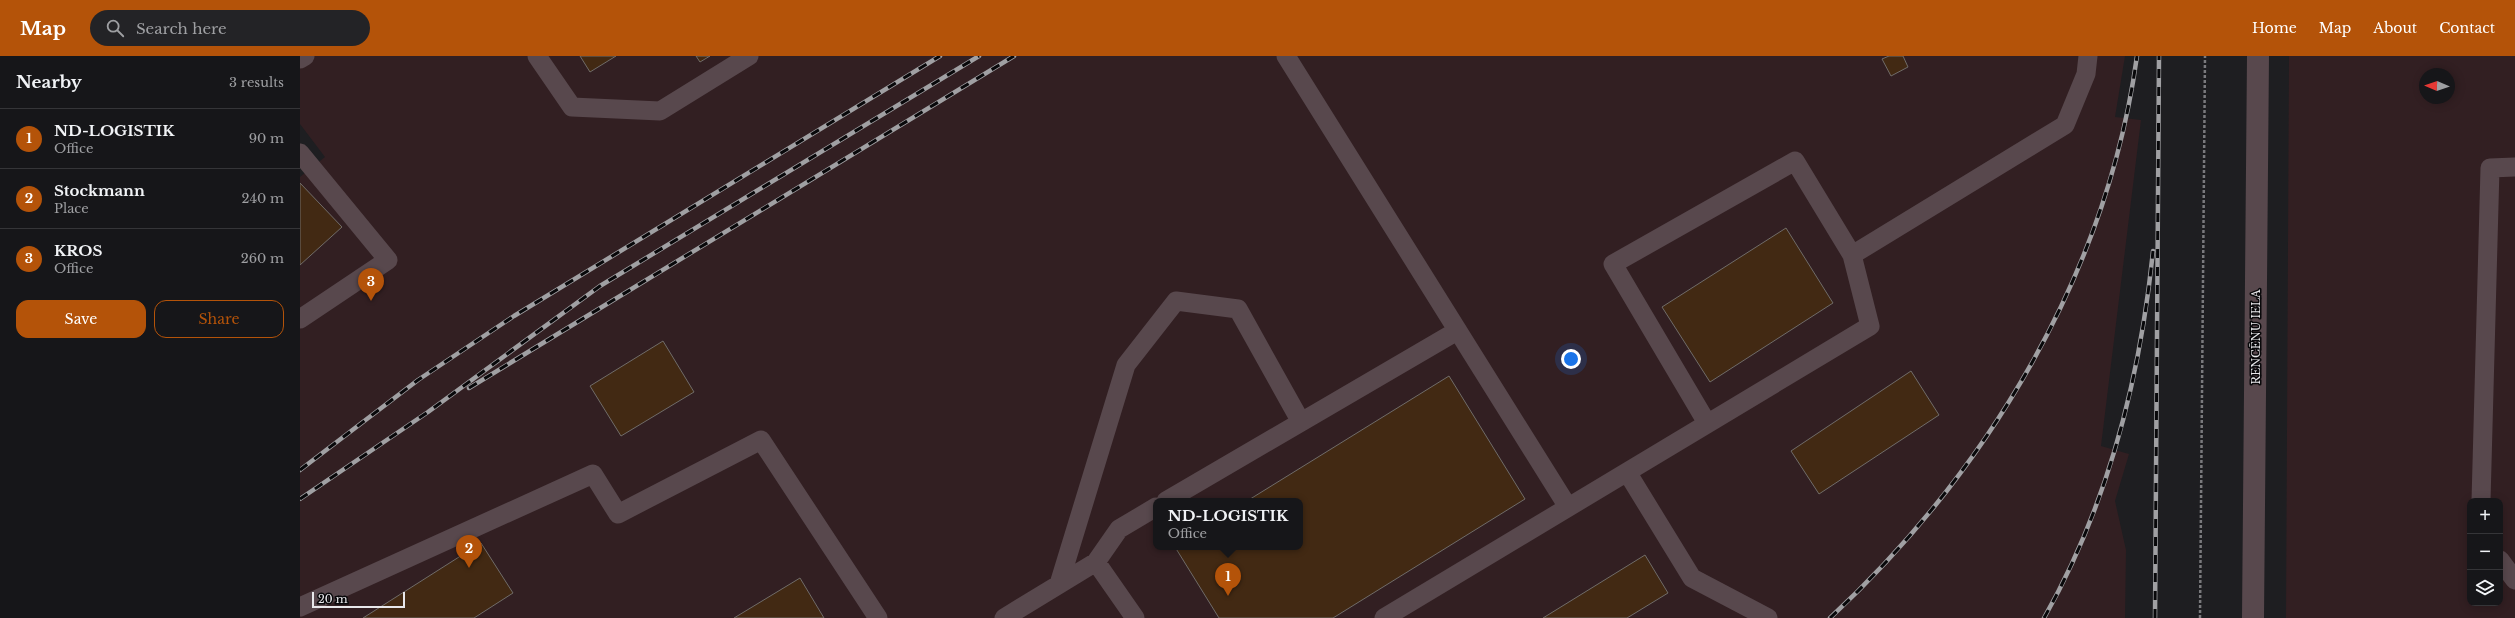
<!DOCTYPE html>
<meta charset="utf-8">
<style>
body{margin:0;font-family:"Libre Baskerville",serif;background:#232326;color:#f1f3f6}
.controls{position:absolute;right:12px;bottom:12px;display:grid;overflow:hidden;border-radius:8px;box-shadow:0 2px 10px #0003}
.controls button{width:36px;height:36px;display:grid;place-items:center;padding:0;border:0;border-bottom:1px solid #353538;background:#161619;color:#f1f3f6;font:20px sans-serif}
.compass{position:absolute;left:2119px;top:12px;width:36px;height:36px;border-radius:50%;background:#161619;box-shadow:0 2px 10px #0003;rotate:272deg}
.scale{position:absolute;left:12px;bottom:10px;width:93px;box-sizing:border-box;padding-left:4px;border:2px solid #e8e8eb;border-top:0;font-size:11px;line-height:14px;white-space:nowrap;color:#e8e8eb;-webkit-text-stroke:3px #08080a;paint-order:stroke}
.you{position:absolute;left:1271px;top:303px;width:14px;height:14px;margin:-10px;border:3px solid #fff;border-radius:50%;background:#1a73e8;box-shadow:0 0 0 6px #1a73e833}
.badge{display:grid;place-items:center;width:26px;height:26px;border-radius:50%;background:#b45309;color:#fff;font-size:13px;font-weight:700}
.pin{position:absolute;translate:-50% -33px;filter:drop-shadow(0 1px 2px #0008)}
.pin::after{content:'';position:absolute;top:21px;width:14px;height:12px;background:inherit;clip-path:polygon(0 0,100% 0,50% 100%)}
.popup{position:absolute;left:853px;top:442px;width:150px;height:52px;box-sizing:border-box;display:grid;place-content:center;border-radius:8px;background:#161619;filter:drop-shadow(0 1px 3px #0005);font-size:13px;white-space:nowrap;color:#9e9fa2}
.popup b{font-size:15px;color:#f1f3f6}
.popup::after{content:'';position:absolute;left:50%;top:100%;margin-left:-8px;border:8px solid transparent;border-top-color:#161619}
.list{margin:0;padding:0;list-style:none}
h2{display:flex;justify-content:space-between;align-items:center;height:52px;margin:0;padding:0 16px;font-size:17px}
h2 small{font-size:13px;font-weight:400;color:#9e9fa2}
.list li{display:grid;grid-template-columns:26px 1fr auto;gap:12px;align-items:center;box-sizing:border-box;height:60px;padding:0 16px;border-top:1px solid #353538}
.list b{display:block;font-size:15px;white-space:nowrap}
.list p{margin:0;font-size:13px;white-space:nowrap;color:#9e9fa2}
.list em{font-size:13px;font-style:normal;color:#9e9fa2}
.actions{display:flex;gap:8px;padding:12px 16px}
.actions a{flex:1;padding:9px 0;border:1px solid #b45309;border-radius:12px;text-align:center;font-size:14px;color:#b45309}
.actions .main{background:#b45309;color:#fff}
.icon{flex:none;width:22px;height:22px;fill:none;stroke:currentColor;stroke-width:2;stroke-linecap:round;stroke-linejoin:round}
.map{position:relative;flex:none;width:2215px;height:562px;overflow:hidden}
header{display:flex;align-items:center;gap:24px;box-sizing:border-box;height:56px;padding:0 20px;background:#b45309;color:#fff}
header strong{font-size:19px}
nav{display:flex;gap:22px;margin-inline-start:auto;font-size:14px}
.search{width:280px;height:36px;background:#232326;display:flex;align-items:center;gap:10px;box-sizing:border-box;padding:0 14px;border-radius:22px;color:#9e9fa2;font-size:15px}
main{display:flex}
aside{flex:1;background:#161619}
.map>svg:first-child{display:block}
</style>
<header>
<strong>Map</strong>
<div class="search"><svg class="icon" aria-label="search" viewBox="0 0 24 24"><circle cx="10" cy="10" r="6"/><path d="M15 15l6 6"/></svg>Search here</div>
<nav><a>Home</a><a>Map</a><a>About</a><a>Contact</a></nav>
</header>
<main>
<aside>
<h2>Nearby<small>3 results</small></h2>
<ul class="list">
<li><span class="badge">1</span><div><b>ND-LOGISTIK</b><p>Office</p></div><em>90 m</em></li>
<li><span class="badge">2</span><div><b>Stockmann</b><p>Place</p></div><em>240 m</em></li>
<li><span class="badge">3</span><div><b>KROS</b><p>Office</p></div><em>260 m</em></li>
</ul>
<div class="actions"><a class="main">Save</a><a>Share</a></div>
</aside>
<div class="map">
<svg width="2215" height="562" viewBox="0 0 2215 562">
<rect width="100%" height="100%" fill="#1e1e21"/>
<!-- industrial -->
<path fill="#321f22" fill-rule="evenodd" d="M0 0H1825L1815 61 1841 64 1801 390 1829 398 1815 445 1826 494 1825 562H0V121L25 101 0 68ZM856 445H1000V491H856Z
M1989 0H2215V562H1986ZM2125 18H2149V42H2125ZM2170 445H2200V547H2170Z"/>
<!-- building -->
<path fill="#422913" stroke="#706c69" d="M280 0H316L290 16Z
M396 0H410L400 6Z
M1589 0H1603L1608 11 1591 20 1582 3Z
M0 127 42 171 0 209Z
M1486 172 1533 247 1410 326 1362 251Z
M363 285 394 336 321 380 290 330Z
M1611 315 1639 359 1519 438 1491 395Z
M1149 320 1225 443 1033 562H919L875 491H1000V445H947Z
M181 487 213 537 174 562H63Z
M1345 499 1368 537 1327 562H1243Z
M500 522 524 562H434Z"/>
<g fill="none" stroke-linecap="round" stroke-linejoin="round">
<!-- path -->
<path stroke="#7a7a7d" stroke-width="2.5" stroke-dasharray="3 2" stroke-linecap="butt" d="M1900 562 1905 0"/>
<!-- lane -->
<path stroke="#58484d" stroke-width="19" d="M237 0 272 51 360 55 449 0
M986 0 1268 451
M0 3 5 0
M0 97 88 204 0 263
M1552 199 1765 69 1786 18 1788 0
M1327 416 1392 522 1468 562
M866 445 1157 275
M2181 445 2190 112 2215 111
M2200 504 2215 524
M796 506 819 473 856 451
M759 528 826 309 876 245 938 253 1001 366
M0 551 293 418 318 458 461 384 578 562
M704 562 796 506 835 562
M1084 562 1570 270 1552 199 1495 105 1313 208 1407 367"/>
<!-- street -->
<path stroke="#58484d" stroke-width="22" d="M1953 562 1958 0"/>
<!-- rail casing -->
<g stroke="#a0a0a3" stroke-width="4.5">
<path id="rail" d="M169 332 714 0
M0 414 118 324 214 260 640 0
M0 443 128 356 300 230 679 0
M1530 562C1689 414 1807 217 1837 0
M1744 562C1808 449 1840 323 1853 195
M1855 562 1859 0"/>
</g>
<!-- rail -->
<use href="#rail" stroke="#08080a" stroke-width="3" stroke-dasharray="9" stroke-linecap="butt"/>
</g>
<g text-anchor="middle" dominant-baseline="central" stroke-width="3" stroke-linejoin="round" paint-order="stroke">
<!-- street labels -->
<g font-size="11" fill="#e8e8eb" stroke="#08080a">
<text transform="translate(1956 281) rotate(-90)">RENCĒNU IELA</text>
</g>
</g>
</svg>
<div class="controls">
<button>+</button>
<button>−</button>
<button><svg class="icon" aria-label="layers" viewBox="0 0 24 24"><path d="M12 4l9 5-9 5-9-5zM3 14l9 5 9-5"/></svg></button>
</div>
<svg class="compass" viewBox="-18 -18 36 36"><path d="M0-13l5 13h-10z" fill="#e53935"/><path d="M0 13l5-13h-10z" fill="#9e9fa2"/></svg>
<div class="scale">20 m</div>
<div class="you"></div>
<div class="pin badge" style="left:928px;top:540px">1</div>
<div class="popup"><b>ND-LOGISTIK</b>Office</div>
<div class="pin badge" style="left:169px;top:512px">2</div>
<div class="pin badge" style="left:71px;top:245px">3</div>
</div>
</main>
